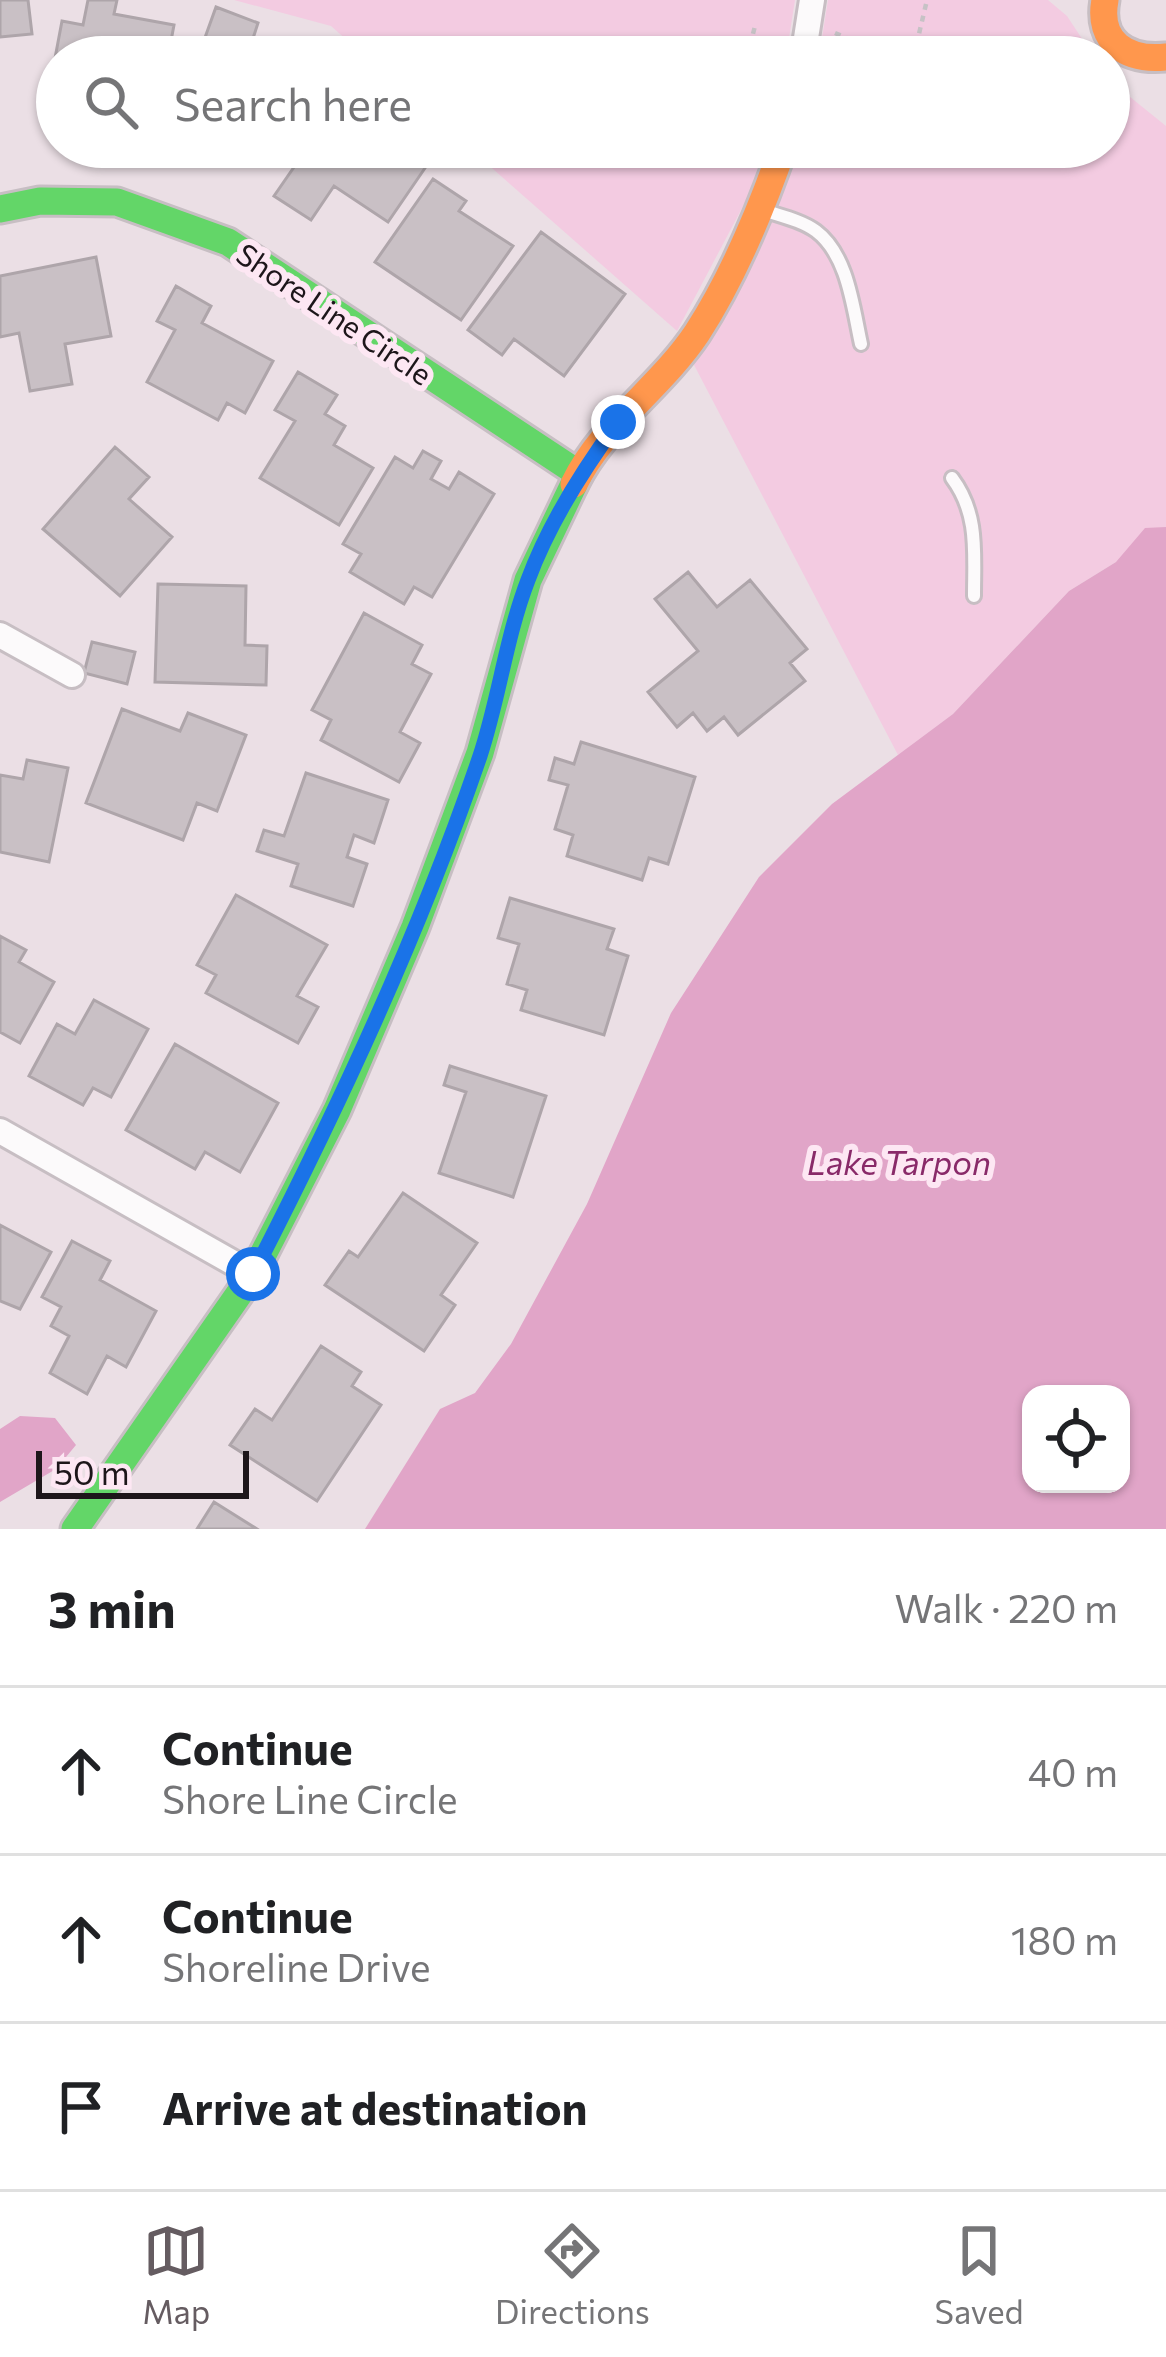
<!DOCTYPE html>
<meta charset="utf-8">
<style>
body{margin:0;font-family:Commissioner,sans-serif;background:#f6f6f6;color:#202124}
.controls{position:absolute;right:36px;bottom:36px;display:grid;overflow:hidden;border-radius:24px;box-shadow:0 3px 9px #0004}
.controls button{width:108px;height:108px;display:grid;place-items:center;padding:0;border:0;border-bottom:3px solid #e0e0e0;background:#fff;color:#202124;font:60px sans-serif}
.scale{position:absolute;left:36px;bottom:30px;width:213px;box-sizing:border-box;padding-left:12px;border:6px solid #1d161a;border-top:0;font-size:33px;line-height:42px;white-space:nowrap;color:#1d161a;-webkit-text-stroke:9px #fde7f3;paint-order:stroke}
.stop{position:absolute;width:36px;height:36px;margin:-27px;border:9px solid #1a73e8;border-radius:50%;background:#fff}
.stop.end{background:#1a73e8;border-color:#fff;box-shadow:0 3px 12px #0008}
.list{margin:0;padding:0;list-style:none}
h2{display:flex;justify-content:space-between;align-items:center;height:156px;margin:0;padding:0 48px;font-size:51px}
h2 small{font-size:39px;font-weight:400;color:#757577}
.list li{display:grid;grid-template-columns:78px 1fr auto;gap:36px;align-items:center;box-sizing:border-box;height:168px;padding:0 48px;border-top:3px solid #e0e0e0}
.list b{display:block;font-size:45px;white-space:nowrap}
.list p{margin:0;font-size:39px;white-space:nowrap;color:#757577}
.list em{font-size:39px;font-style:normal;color:#757577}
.icon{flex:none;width:66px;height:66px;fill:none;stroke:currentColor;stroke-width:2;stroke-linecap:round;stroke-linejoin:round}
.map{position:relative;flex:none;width:1166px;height:1529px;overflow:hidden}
.search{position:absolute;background:#fff;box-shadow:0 3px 9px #0004;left:36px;right:36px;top:36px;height:132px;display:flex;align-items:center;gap:30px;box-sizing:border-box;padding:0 42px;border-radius:66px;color:#757577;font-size:45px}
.sheet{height:660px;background:#fff}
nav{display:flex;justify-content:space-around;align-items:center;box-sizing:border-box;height:168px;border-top:3px solid #e0e0e0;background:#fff;font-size:33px;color:#757577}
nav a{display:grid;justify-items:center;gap:6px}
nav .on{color:#655c61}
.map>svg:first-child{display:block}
</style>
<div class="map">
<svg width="1166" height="1529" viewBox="0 0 1166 1529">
<rect width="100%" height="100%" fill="#ebdfe5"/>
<!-- green -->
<path fill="#f3cbe1" d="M234 0H795L786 57H366L331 26Z
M828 0H1048L1067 16 1094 57H819Z
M1109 80 1166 126V531L1069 591 953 714 898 755 693 363C738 307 777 216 798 147H1109Z
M468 147H764L750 193 677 331Z"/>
<!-- water -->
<path fill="#e1a5c8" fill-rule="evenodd" d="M1166 527V1529H365L440 1409 475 1393 511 1344 587 1204 671 1013 759 877 832 804 953 714 1069 591 1116 562 1145 528ZM1031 1394H1121V1484H1031Z
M20 1416 55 1418 76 1445 56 1469 0 1502V1429Z"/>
<!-- building -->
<path fill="#c9c0c5" stroke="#aea5aa" stroke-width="3" d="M0 0H28L32 34 0 37Z
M88 0H117L114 14 174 25 168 57H57V91L49 90 62 21 83 25Z
M216 7 258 23 247 57H198Z
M308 147 328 156 334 147H428L436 152 388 222 334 186 311 220 274 196Z
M433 179 466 201 459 211 513 246 461 320 375 262Z
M541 232 625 294 564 376 514 339 502 355 468 330Z
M96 257 111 336 65 344 72 384 30 391 19 333 0 337V276Z
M176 286 211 306 202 323 273 361 245 413 227 403 218 420 147 382 175 330 157 321Z
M298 372 337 395 325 414 345 426 334 445 373 468 339 525 260 478 295 421 275 410Z
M115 447 149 477 129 499 172 537 120 596 43 529Z
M423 451 441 461 431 479 449 489 459 472 494 494 432 597 414 587 404 604 350 572 361 554 343 544 395 457 413 468Z
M688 572 717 607 750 580 807 649 790 663 805 681 738 735 724 717 707 731 693 713 677 727 648 692 698 651 655 599Z
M158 584 246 586 245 645 267 646 266 685 155 682Z
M364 613 422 645 412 664 431 674 400 732 420 743 399 782 321 740 331 720 312 710Z
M92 642 135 652 127 684 84 673Z
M122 709 180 731 188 713 246 735 217 811 197 803 183 840 86 803Z
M581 742 695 777 668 864 649 858 642 880 567 856 573 835 555 829 568 785 549 780 555 758 574 764Z
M27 760 68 768 49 862 0 852V775L23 779Z
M306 773 388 800 374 843 354 835 347 857 367 864 353 906 291 886 298 864 257 851 264 830 284 836Z
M236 895 327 945 297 996 318 1007 298 1043 206 993 216 975 197 965Z
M510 898 614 929 607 949 628 956 604 1035 521 1010 527 990 507 984 519 944 498 938Z
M0 936 26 950 19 962 54 982 20 1043 0 1032Z
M94 1000 148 1029 111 1097 93 1088 83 1105 29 1076 57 1024 75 1034Z
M175 1044 278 1103 240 1172 205 1152 195 1169 126 1130Z
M450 1066 546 1096 513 1197 439 1173 466 1092 444 1085Z
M403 1193 477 1243 441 1295 455 1305 424 1351 325 1285 349 1251 358 1257Z
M0 1225 51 1252 20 1309 0 1301Z
M72 1241 110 1261 100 1280 156 1311 126 1367 107 1356 87 1394 50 1373 69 1336 51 1326 61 1307 42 1297Z
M321 1346 361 1372 352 1386 381 1405 317 1501 230 1445 255 1409 272 1420Z
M214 1502 257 1529H197Z"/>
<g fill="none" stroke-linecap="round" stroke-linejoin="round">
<!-- lane casing -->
<g stroke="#c7bec3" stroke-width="18">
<path id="lane" d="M763 210C780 216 801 220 816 231 848 255 853 308 861 344
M952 478C979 514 974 553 974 596"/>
</g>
<!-- street casing -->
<g stroke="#c7bec3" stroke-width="30">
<path id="street" d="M803 57 812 0
M0 635 72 675
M0 1131 253 1274"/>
</g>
<!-- fast casing -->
<g stroke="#c7bec3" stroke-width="33">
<path id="fast" d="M0 209 40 201 117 202 228 242 579 474
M75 1529 253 1274 337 1110 415 927 480 753 528 580 574 484"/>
</g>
<!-- slow casing -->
<g stroke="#c7bec3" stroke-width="33">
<path id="slow" d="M1105 0C1097 42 1127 61 1166 57
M574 484C602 426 661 387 697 333 734 276 761 210 783 147"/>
</g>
<!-- path -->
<path stroke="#c6c2c5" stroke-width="4.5" stroke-dasharray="6 6" stroke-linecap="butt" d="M835 33 890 57
M747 57 755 26
M919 57 918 38 927 0
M990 147H991"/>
<!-- lane -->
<use href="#lane" stroke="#fcfafb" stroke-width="12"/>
<!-- street -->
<use href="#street" stroke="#fcfafb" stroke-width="24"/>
<!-- fast -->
<use href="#fast" stroke="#63d668" stroke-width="27"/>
<!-- slow -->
<use href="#slow" stroke="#ff974d" stroke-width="27"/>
</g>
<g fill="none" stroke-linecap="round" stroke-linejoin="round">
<!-- route -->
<path stroke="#1a73e8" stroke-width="15" d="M253 1274C339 1106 419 935 480 756 499 699 506 637 528 580 549 523 582 471 618 422"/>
</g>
<g text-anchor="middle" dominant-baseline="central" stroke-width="12" stroke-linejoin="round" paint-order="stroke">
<!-- street labels -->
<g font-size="30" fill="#1d161a" stroke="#fde7f3">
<text transform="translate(335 313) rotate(34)">Shore Line Circle</text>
</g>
<!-- water labels -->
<g font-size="33" font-style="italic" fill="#892a69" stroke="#fde7f3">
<text x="899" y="1161">Lake Tarpon</text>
</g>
</g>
</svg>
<div class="controls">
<button><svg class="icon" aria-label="locate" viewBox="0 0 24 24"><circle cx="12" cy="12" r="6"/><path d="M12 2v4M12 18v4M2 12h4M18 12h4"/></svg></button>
</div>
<div class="scale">50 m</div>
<div class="stop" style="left:253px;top:1274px"></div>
<div class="stop end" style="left:618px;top:422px"></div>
<div class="search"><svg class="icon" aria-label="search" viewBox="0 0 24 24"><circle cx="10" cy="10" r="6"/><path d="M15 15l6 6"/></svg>Search here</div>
</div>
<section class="sheet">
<h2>3 min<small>Walk · 220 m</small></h2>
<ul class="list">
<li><svg class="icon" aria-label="ahead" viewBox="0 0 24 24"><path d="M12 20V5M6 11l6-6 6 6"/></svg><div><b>Continue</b><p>Shore Line Circle</p></div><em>40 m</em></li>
<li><svg class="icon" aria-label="ahead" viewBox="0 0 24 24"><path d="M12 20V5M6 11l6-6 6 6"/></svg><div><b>Continue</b><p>Shoreline Drive</p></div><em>180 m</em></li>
<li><svg class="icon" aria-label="arrive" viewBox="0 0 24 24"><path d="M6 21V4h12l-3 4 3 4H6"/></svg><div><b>Arrive at destination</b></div></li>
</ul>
</section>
<nav>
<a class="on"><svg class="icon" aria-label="map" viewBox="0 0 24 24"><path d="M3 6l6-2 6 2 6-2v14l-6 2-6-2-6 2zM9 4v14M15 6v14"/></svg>Map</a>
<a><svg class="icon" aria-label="directions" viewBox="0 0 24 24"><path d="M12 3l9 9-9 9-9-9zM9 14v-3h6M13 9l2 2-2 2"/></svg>Directions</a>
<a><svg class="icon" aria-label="saved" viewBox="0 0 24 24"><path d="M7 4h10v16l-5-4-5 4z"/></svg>Saved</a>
</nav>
